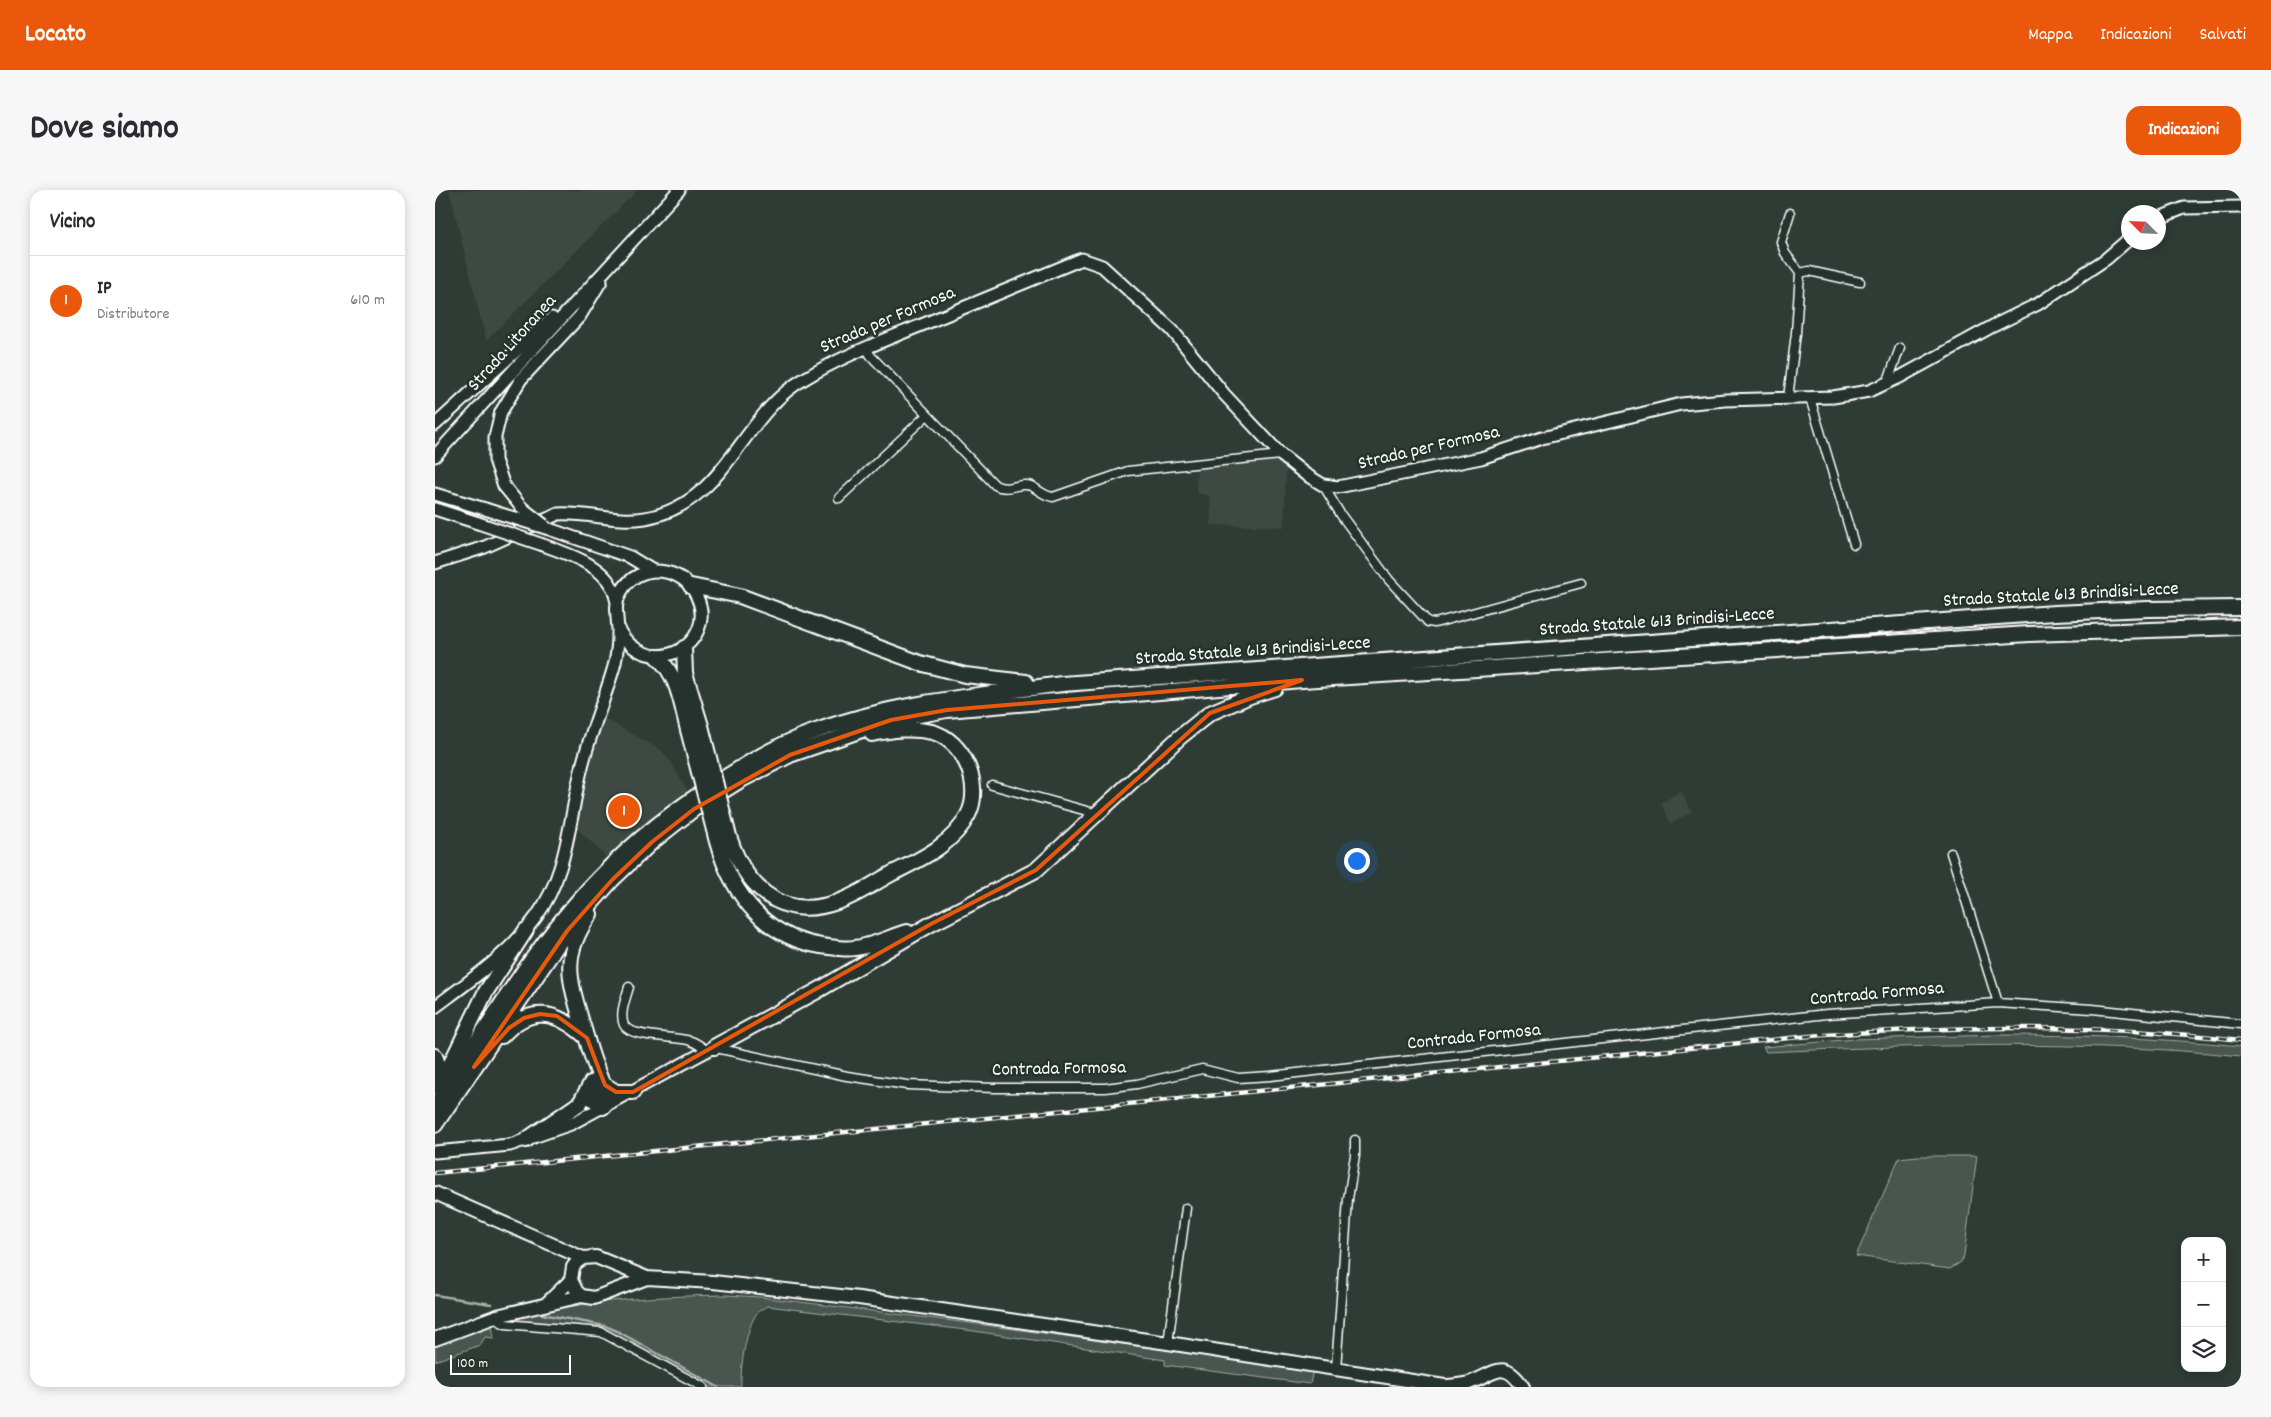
<!DOCTYPE html>
<html lang="it">
<meta charset="utf-8">
<style>
body{margin:0;font-family:Dekko,sans-serif;background:#f7f7f7;color:#2b2b33}
.controls{position:absolute;right:15px;bottom:15px;display:grid;overflow:hidden;border-radius:10px;box-shadow:0 2px 12px #0003}
.controls button{width:45px;height:45px;display:grid;place-items:center;padding:0;border:0;border-bottom:1px solid #e1e1e2;background:#fff;color:#2b2b33;font:25px sans-serif}
.compass{position:absolute;left:1686px;top:15px;width:45px;height:45px;border-radius:50%;background:#fff;box-shadow:0 2px 12px #0003;rotate:294deg}
.scale{position:absolute;left:15px;bottom:12px;width:121px;box-sizing:border-box;padding-left:5px;border:2px solid #fff;border-top:0;font-size:14px;line-height:18px;white-space:nowrap;color:#fff;-webkit-text-stroke:4px #26332d;paint-order:stroke}
.you{position:absolute;left:921px;top:670px;width:18px;height:18px;margin:-12px;border:4px solid #fff;border-radius:50%;background:#1a73e8;box-shadow:0 0 0 8px #1a73e833}
.badge{display:grid;place-items:center;width:32px;height:32px;border-radius:50%;background:#ea580c;color:#fff;font-size:16px;font-weight:700}
.pin{position:absolute;translate:-50% -50%;border:2px solid #fff;box-shadow:0 1px 5px #0006}
.list{margin:0;padding:0;list-style:none}
h2{display:flex;justify-content:space-between;align-items:center;height:65px;margin:0;padding:0 20px;font-size:21px}
h2 small{font-size:16px;font-weight:400;color:#7c7c81}
.list li{display:grid;grid-template-columns:32px 1fr auto;gap:15px;align-items:center;box-sizing:border-box;height:90px;padding:0 20px;border-top:1px solid #e1e1e2}
.list b{display:block;font-size:19px;white-space:nowrap}
.list p{margin:0;font-size:16px;white-space:nowrap;color:#7c7c81}
.list em{font-size:16px;font-style:normal;color:#7c7c81}
.icon{flex:none;width:28px;height:28px;fill:none;stroke:currentColor;stroke-width:2;stroke-linecap:round;stroke-linejoin:round}
.map{position:relative;flex:none;width:1806px;height:1197px;overflow:hidden;border-radius:15px}
header{display:flex;align-items:center;gap:30px;box-sizing:border-box;height:70px;padding:0 25px;background:#ea580c;color:#fff}
header strong{font-size:24px}
nav{display:flex;gap:28px;margin-inline-start:auto;font-size:18px}
.intro{display:flex;align-items:center;justify-content:space-between;box-sizing:border-box;height:120px;padding:0 30px}
h1{margin:0;font-size:35px}
.button{padding:12px 22px;border-radius:15px;background:#ea580c;color:#fff;font-size:18px;font-weight:700}
main{display:flex;gap:30px;padding:0 30px}
aside{flex:1;background:#fff;border-radius:15px;box-shadow:0 2px 12px #0003}
.map>svg:first-child{display:block}
</style>
<header>
<strong>Locato</strong>
<nav><a>Mappa</a><a>Indicazioni</a><a>Salvati</a></nav>
</header>
<div class="intro"><h1>Dove siamo</h1><a class="button">Indicazioni</a></div>
<main>
<aside>
<h2>Vicino<small></small></h2>
<ul class="list">
<li><span class="badge">1</span><div><b>IP</b><p>Distributore</p></div><em>610 m</em></li>
</ul>
</aside>
<div class="map">
<svg width="1806" height="1197" viewBox="0 0 1806 1197">
<rect width="100%" height="100%" fill="#2f3b35"/>
<filter id="ink" filterUnits="userSpaceOnUse"><feTurbulence type="fractalNoise" baseFrequency=".02" numOctaves="2"/><feDisplacementMap in="SourceGraphic" scale="10" xChannelSelector="R" yChannelSelector="G"/><feConvolveMatrix kernelMatrix="1 2 1 2 8 2 1 2 1" color-interpolation-filters="sRGB"/></filter>
<g filter="url(#ink)">
<!-- built -->
<path fill="#3c4842" d="M14 0H203L51 151Z
M841 271 851 278 849 337 776 335 775 306 761 303 762 278Z
M170 529 226 560 236 572 253 602 172 668 141 637 149 591Z
M1246 601 1257 622 1236 634 1226 613Z"/>
<!-- green -->
<path fill="#4a544f" stroke="#a4aaa7" d="M1561 845C1643 845 1724 848 1806 856V866C1648 850 1489 855 1331 862L1328 857 1420 849Z
M1483 966H1542L1529 1065 1526 1072 1515 1079 1421 1066 1464 968Z
M291 1105 325 1107 542 1134 878 1180 875 1194 730 1175V1170L539 1141 332 1116C329 1118 325 1120 322 1123 311 1137 305 1179 306 1197H273L183 1147 73 1130C80 1125 95 1124 105 1122 167 1109 229 1106 291 1105Z
M57 1135 59 1148 50 1147 45 1155 0 1171V1155Z"/>
<g fill="none" stroke-linecap="round" stroke-linejoin="round">
<!-- stream -->
<path stroke="#a9afac" stroke-width="2.5" d="M0 1105 56 1114
M107 1124 170 1136 182 1141 283 1197"/>
<!-- street casing -->
<g stroke="#fff" stroke-width="11">
<path id="street" d="M1365 83 1374 81 1425 92
M431 158 436 166 560 295C574 303 583 291 596 296 604 300 609 306 618 307L693 281 846 265
M1452 193 1465 158
M1353 208 1361 143 1365 83 1350 63 1346 52 1355 23
M1375 208 1419 354
M888 295 906 325 954 390 993 432 1000 433 1146 393
M404 308 492 225
M557 595 663 624
M1516 663 1563 813
M194 797C191 808 184 824 189 835 195 848 242 846 256 851 262 853 267 857 272 861
M281 858 412 886 472 895 560 898H670L702 894 767 879 803 888 835 886 1392 824 1563 813 1657 819 1806 834
M57 1127 70 1134 166 1142 268 1197
M733 1153 751 1018
M901 1179 913 1009 920 965V950"/>
</g>
<!-- secondary casing -->
<g stroke="#fff" stroke-width="15">
<path id="secondary" d="M1724 28 1749 18 1806 17
M0 235 117 128
M0 266 244 0
M0 304 50 319
M87 318 69 296 60 270V247L66 222 86 189 145 126 166 91
M0 319 43 333
M114 339 195 367 218 381
M108 355C131 363 165 374 177 397 180 401 180 407 182 412
M0 373 50 357 123 324C152 322 181 333 210 328 292 314 305 226 369 189 407 166 448 151 489 134 542 112 594 91 647 69L667 76 737 140 789 204 846 265 870 284 888 295 903 297 1046 268 1107 248 1246 214 1290 210 1398 207 1434 201 1465 187 1558 136 1603 114 1671 69 1694 49
M0 817C36 790 74 764 101 727 135 681 134 622 149 569 157 539 169 510 178 480 182 468 183 455 183 442 183 427 178 416 186 402 203 371 249 376 262 407 284 454 214 494 183 439
M0 962 75 955 136 934 279 857"/>
</g>
<!-- primary casing -->
<g stroke="#fff" stroke-width="16">
<path id="primary" d="M0 1003 148 1068
M212 1088 159 1108 147 1106 142 1102 136 1090 138 1077 142 1072 148 1068 161 1067 212 1088 278 1092 424 1108 733 1153 1016 1197
M112 1113 136 1090
M0 1149 62 1126 147 1106
M1013 1196C1020 1195 1027 1195 1034 1193 1059 1185 1068 1167 1088 1197"/>
</g>
<!-- highway casing -->
<g stroke="#fff" stroke-width="18">
<path id="highway" d="M256 396 305 406 485 473 530 485 591 492
M249 458 250 483 266 536
M222 467C243 485 246 513 253 540
M292 639C306 692 343 733 402 712 421 706 439 693 456 684 484 670 518 655 533 625 548 596 529 550 497 542 475 537 457 540 437 544
M279 640C292 697 325 746 386 756 397 757 409 760 420 758 437 756 455 747 472 742
M67 846C95 814 122 821 151 847
M279 857 382 801 496 734 601 680 745 547 775 523 815 506 840 498
M0 866 5 879V894
M170 895 181 902H198
M4 898 50 803 91 740
M154 898 158 909 168 917C172 898 167 895 161 877 155 863 152 848 147 833 134 788 126 766 155 724
M0 916C50 841 100 754 163 689 201 649 244 616 291 587 321 568 350 551 384 540 462 512 546 505 627 494L1620 423 1713 419 1806 418
M0 935 132 741 177 690 217 652 259 619 304 591 355 565 456 530 512 520 867 490 1594 444 1806 437
M91 950 145 913 156 893"/>
</g>
<!-- street -->
<use href="#street" stroke="#26332d" stroke-width="8"/>
<!-- secondary -->
<use href="#secondary" stroke="#26332d" stroke-width="11"/>
<!-- primary -->
<use href="#primary" stroke="#26332d" stroke-width="12"/>
<!-- highway -->
<use href="#highway" stroke="#26332d" stroke-width="14"/>
<!-- rail casing -->
<g stroke="#fff" stroke-width="4.5">
<path id="rail" d="M0 983 1375 846C1519 835 1663 834 1806 850"/>
</g>
<!-- rail -->
<use href="#rail" stroke="#26332d" stroke-width="2.5" stroke-dasharray="8" stroke-linecap="butt"/>
<!-- secondary-bridge casing -->
<g stroke="#fff" stroke-width="15" stroke-linecap="butt">
<path id="secondary-bridge" d="M87 318 109 335
M50 319 114 339
M43 333 108 355"/>
</g>
<!-- highway-bridge casing -->
<g stroke="#fff" stroke-width="18" stroke-linecap="butt">
<path id="highway-bridge" d="M266 536 292 639
M253 540 279 640"/>
</g>
<!-- secondary-bridge -->
<use href="#secondary-bridge" stroke="#26332d" stroke-width="11"/>
<!-- highway-bridge -->
<use href="#highway-bridge" stroke="#26332d" stroke-width="14"/>
</g>
</g>
<!-- marked area -->
<path fill="none" stroke="#e8590c" stroke-width="4" stroke-linejoin="round" d="M867 490 775 523 601 680 496 734 198 902H181L170 895 152 848 122 826 105 824 89 828 74 838 39 877 132 741 177 690 217 652 259 619 355 565 456 530 512 520Z"/>
<g text-anchor="middle" dominant-baseline="central" stroke-width="5" stroke-linejoin="round" paint-order="stroke">
<!-- street labels -->
<g font-size="19" fill="#fff" stroke="#26332d">
<text transform="translate(453 131) rotate(-23)">Strada per Formosa</text>
<text transform="translate(78 154) rotate(-48)">Strada Litoranea</text>
<text transform="translate(994 259) rotate(-13)">Strada per Formosa</text>
<text transform="translate(1626 406) rotate(-3)">Strada Statale 613 Brindisi-Lecce</text>
<text transform="translate(1222 433) rotate(-4)">Strada Statale 613 Brindisi-Lecce</text>
<text transform="translate(818 462) rotate(-4)">Strada Statale 613 Brindisi-Lecce</text>
<text transform="translate(1442 805) rotate(-5)">Contrada Formosa</text>
<text transform="translate(1039 848) rotate(-6)">Contrada Formosa</text>
<text transform="translate(624 880) rotate(-1)">Contrada Formosa</text>
</g>
</g>
</svg>
<div class="controls">
<button>+</button>
<button>−</button>
<button><svg class="icon" aria-label="layers" viewBox="0 0 24 24"><path d="M12 4l9 5-9 5-9-5zM3 14l9 5 9-5"/></svg></button>
</div>
<svg class="compass" viewBox="-18 -18 36 36"><path d="M0-13l5 13h-10z" fill="#e53935"/><path d="M0 13l5-13h-10z" fill="#7c7c81"/></svg>
<div class="scale">100 m</div>
<div class="you"></div>
<div class="pin badge" style="left:189px;top:621px">1</div>
</div>
</main>
